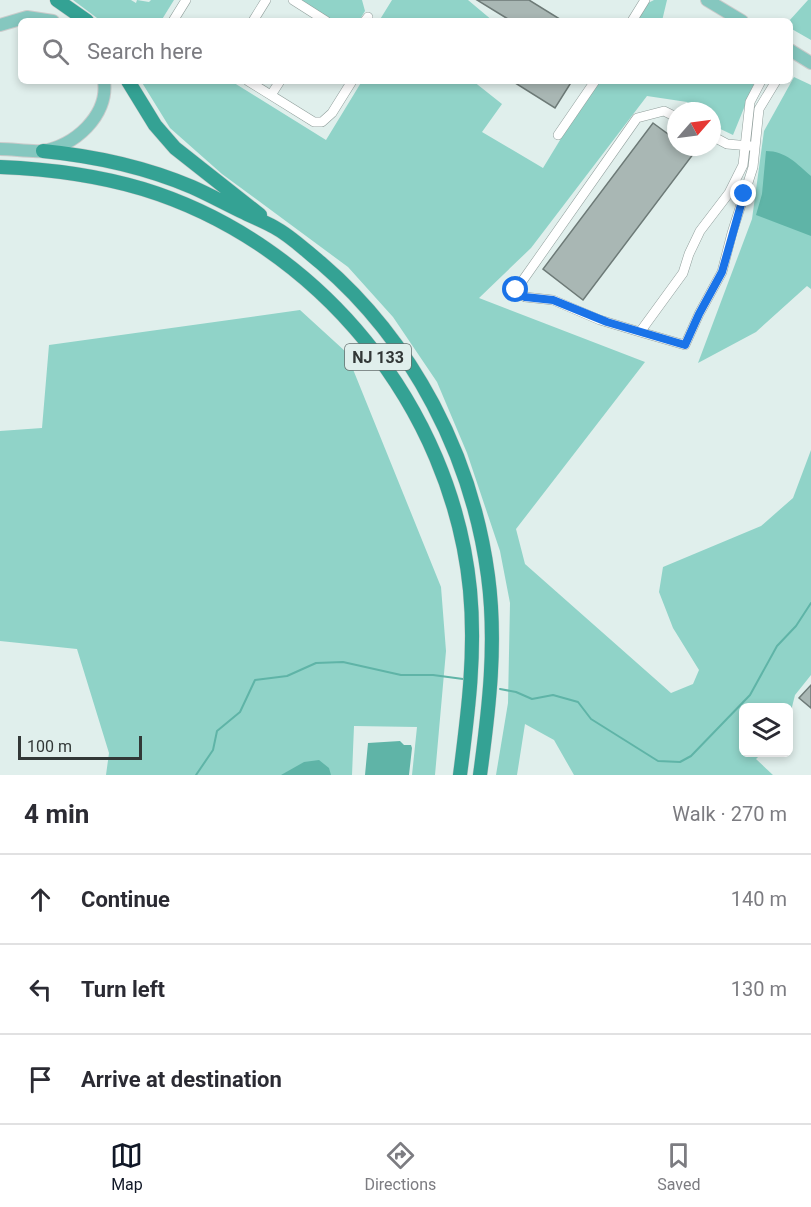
<!DOCTYPE html>
<meta charset="utf-8">
<style>
body{margin:0;font-family:Roboto,sans-serif;background:#f7f7f7;color:#2b2b33}
.controls{position:absolute;right:18px;bottom:18px;display:grid;overflow:hidden;border-radius:9px;box-shadow:0 3px 9px #0003}
.controls button{width:54px;height:54px;display:grid;place-items:center;padding:0;border:0;border-bottom:2px solid #e1e1e2;background:#fff;color:#2b2b33;font:30px sans-serif}
.compass{position:absolute;left:667px;top:102px;width:54px;height:54px;border-radius:50%;background:#fff;box-shadow:0 3px 9px #0003;rotate:62deg}
.scale{position:absolute;left:18px;bottom:15px;width:124px;box-sizing:border-box;padding-left:6px;border:3px solid #323837;border-top:0;font-size:16px;line-height:21px;white-space:nowrap;color:#323837;-webkit-text-stroke:4px #e0efec;paint-order:stroke}
.stop{position:absolute;width:18px;height:18px;margin:-14px;border:4px solid #1a73e8;border-radius:50%;background:#fff}
.stop.end{background:#1a73e8;border-color:#fff;box-shadow:0 2px 6px #0008}
.list{margin:0;padding:0;list-style:none}
h2{display:flex;justify-content:space-between;align-items:center;height:78px;margin:0;padding:0 24px;font-size:26px}
h2 small{font-size:20px;font-weight:400;color:#7c7c81}
.list li{display:grid;grid-template-columns:39px 1fr auto;gap:18px;align-items:center;box-sizing:border-box;height:90px;padding:0 24px;border-top:2px solid #e1e1e2}
.list b{display:block;font-size:22px;white-space:nowrap}
.list em{font-size:20px;font-style:normal;color:#7c7c81}
.icon{flex:none;width:33px;height:33px;fill:none;stroke:currentColor;stroke-width:2;stroke-linecap:round;stroke-linejoin:round}
.map{position:relative;flex:none;width:811px;height:775px;overflow:hidden}
.search{position:absolute;background:#fff;box-shadow:0 3px 9px #0003;left:18px;right:18px;top:18px;height:66px;display:flex;align-items:center;gap:15px;box-sizing:border-box;padding:0 21px;border-radius:9px;color:#7c7c81;font-size:22px}
.sheet{height:348px;background:#fff}
nav{display:flex;justify-content:space-around;align-items:center;box-sizing:border-box;height:84px;border-top:2px solid #e1e1e2;background:#fff;font-size:16px;color:#7c7c81}
nav a{display:grid;justify-items:center;gap:3px}
nav .on{color:#111827}
.map>svg:first-child{display:block}
</style>
<div class="map">
<svg width="811" height="775" viewBox="0 0 811 775">
<rect width="100%" height="100%" fill="#e0efec"/>
<!-- green -->
<path fill="#90d3c8" d="M73 0H131L136 3 137 0 149 2 151 0H174L161 21H101Z
M293 0H362L365 11 359 21H326Z
M392 0H468L493 21H379Z
M654 0H667L662 21H633L642 6Z
M808 0H811V40L790 28 789 21Z
M794 77 811 85V289L807 286 756 332 698 363 752 219 764 131Z
M141 81H231L326 140 362 81H473L502 104 482 132 543 168 596 81H755L733 135 712 125V111H695L687 102 647 96 531 248 479 298 645 362 516 529 525 564 671 693 693 684 699 670 673 628 659 592 663 567 761 526 793 498 811 450V675L795 695 789 719 788 708H744V752L762 753 756 759 773 775H574L554 740 525 724 517 775H496L508 703 510 603 500 551 467 453 437 382 393 317 348 267 222 174 170 128Z
M300 310 346 352 441 587 446 651 435 775H412L417 727 354 726 352 775H106L109 753 77 649 0 641V431L42 428 49 345Z"/>
<!-- water -->
<path fill="#5fb4a7" d="M766 151C786 151 797 164 811 176V236L756 215 762 194Z
M400 741 404 745H411L412 748 409 775H365L368 743Z
M319 760 329 768 331 775H281L304 762Z"/>
<g fill="none" stroke-linecap="round" stroke-linejoin="round">
<!-- stream -->
<path stroke="#5fb4a7" stroke-width="2" d="M500 689 516 692 532 699 553 695 578 702 591 719 658 761 680 762 691 756 750 695 777 646 796 626 811 603
M196 775 213 750 217 731 240 712 255 680 287 676 316 663 343 662 401 675H433L463 679"/>
</g>
<!-- building -->
<path fill="#a9b7b4" stroke="#6d7a77" stroke-width="1.5" d="M477 0H529L563 21H506L508 19Z
M512 81H572L555 108Z
M653 123 676 140V147H686L694 153 583 300 543 269Z
M811 685V708L799 698Z"/>
<g fill="none" stroke-linecap="round" stroke-linejoin="round">
<!-- minor casing -->
<g stroke="#919f9c" stroke-width="10">
<path id="minor" d="M293 0 326 21
M173 21 186 0
M253 21 266 0
M365 21 368 17
M632 21 645 0
M248 81 314 122H322L332 113 352 81
M761 81 750 102 743 165 729 193 700 231 689 254 683 273 640 332 685 345 699 314 722 272 732 233 753 167 759 109 776 81
M271 95 280 81
M558 135 595 81
M712 136 727 144 750 146
M640 332 600 320 553 300 525 297 516 290 637 118 664 111 676 117"/>
</g>
<!-- major casing -->
<g stroke="#cacbcb" stroke-width="14">
<path id="major" d="M707 0 742 21
M0 25 27 17 53 21
M790 50 811 63
M0 149C13 149 29 152 42 151 74 147 109 115 104 81"/>
</g>
<!-- highway casing -->
<g stroke="#cacbcb" stroke-width="15">
<path id="highway" d="M57 0 87 21
M128 81 155 125 175 148 260 215
M43 151C94 156 145 167 192 187 210 195 228 205 245 213 255 218 265 222 274 227 291 236 306 251 321 263 413 342 472 456 488 576 497 643 489 709 480 775
M0 167C49 169 96 175 143 189 319 243 452 407 470 590 476 653 468 713 460 775"/>
</g>
<!-- minor -->
<use href="#minor" stroke="#fff" stroke-width="9"/>
<!-- major -->
<use href="#major" stroke="#85c7bf" stroke-width="12"/>
<!-- highway -->
<use href="#highway" stroke="#34a294" stroke-width="14"/>
</g>
<g fill="none" stroke-linecap="round" stroke-linejoin="round">
<!-- route -->
<path stroke="#1a73e8" stroke-width="8" d="M516 290 525 297 553 300 607 322 685 345 699 314 722 272 744 194"/>
</g>
<g text-anchor="middle" dominant-baseline="central" stroke-width="4.5" stroke-linejoin="round" paint-order="stroke">
<!-- shield labels -->
<rect fill="#e0efec" stroke="#666f6d" stroke-width="1.5" x="345" y="344" width="66" height="26" rx="4.5"/>
<g font-size="16" font-weight="bold" fill="#323837">
<text x="378" y="357">NJ 133</text>
</g>
</g>
</svg>
<div class="controls">
<button><svg class="icon" aria-label="layers" viewBox="0 0 24 24"><path d="M12 4l9 5-9 5-9-5zM3 14l9 5 9-5"/></svg></button>
</div>
<svg class="compass" viewBox="-18 -18 36 36"><path d="M0-13l5 13h-10z" fill="#e53935"/><path d="M0 13l5-13h-10z" fill="#7c7c81"/></svg>
<div class="scale">100 m</div>
<div class="stop" style="left:516px;top:290px"></div>
<div class="stop end" style="left:744px;top:194px"></div>
<div class="search"><svg class="icon" aria-label="search" viewBox="0 0 24 24"><circle cx="10" cy="10" r="6"/><path d="M15 15l6 6"/></svg>Search here</div>
</div>
<section class="sheet">
<h2>4 min<small>Walk · 270 m</small></h2>
<ul class="list">
<li><svg class="icon" aria-label="ahead" viewBox="0 0 24 24"><path d="M12 20V5M6 11l6-6 6 6"/></svg><div><b>Continue</b></div><em>140 m</em></li>
<li><svg class="icon" aria-label="left" viewBox="0 0 24 24"><path d="M17 20v-9H6M10 6l-5 5 5 5"/></svg><div><b>Turn left</b></div><em>130 m</em></li>
<li><svg class="icon" aria-label="arrive" viewBox="0 0 24 24"><path d="M6 21V4h12l-3 4 3 4H6"/></svg><div><b>Arrive at destination</b></div></li>
</ul>
</section>
<nav>
<a class="on"><svg class="icon" aria-label="map" viewBox="0 0 24 24"><path d="M3 6l6-2 6 2 6-2v14l-6 2-6-2-6 2zM9 4v14M15 6v14"/></svg>Map</a>
<a><svg class="icon" aria-label="directions" viewBox="0 0 24 24"><path d="M12 3l9 9-9 9-9-9zM9 14v-3h6M13 9l2 2-2 2"/></svg>Directions</a>
<a><svg class="icon" aria-label="saved" viewBox="0 0 24 24"><path d="M7 4h10v16l-5-4-5 4z"/></svg>Saved</a>
</nav>
